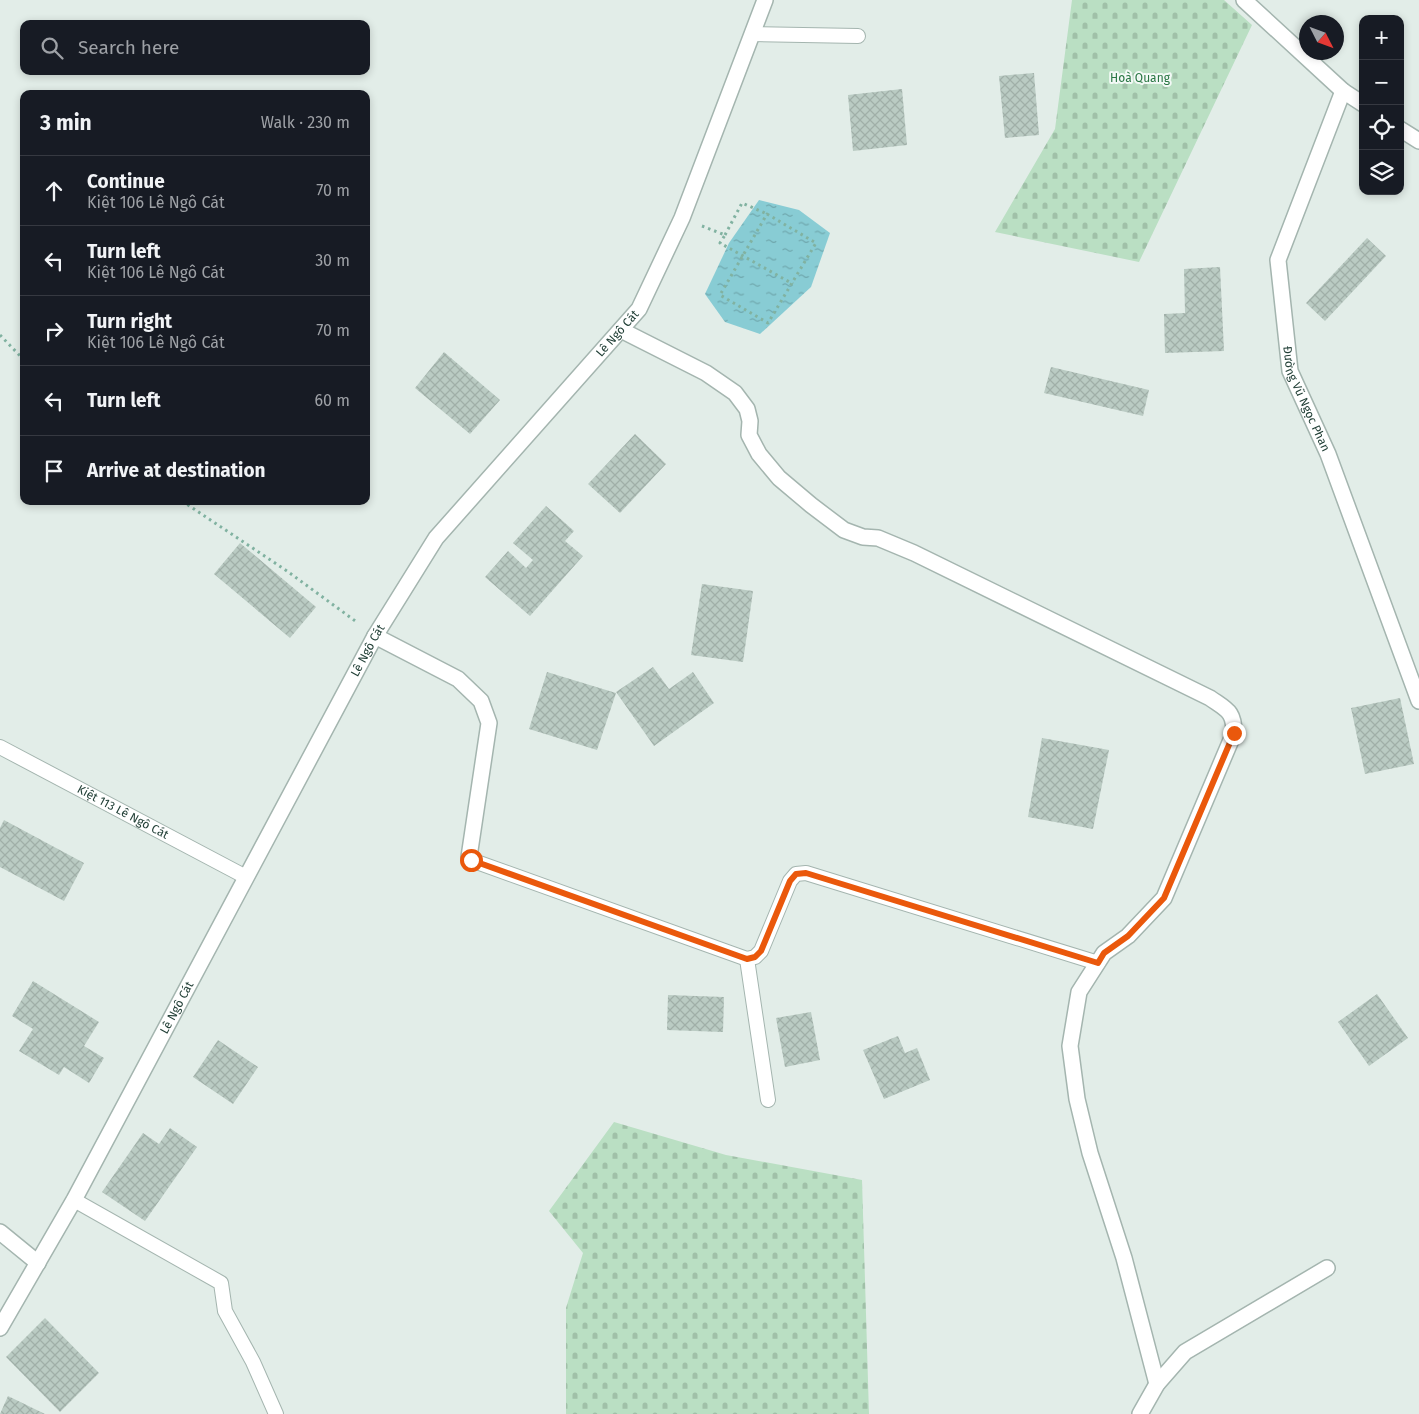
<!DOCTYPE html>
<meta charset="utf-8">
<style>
body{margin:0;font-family:"Fira Sans",sans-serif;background:#242831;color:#f1f3f6}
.controls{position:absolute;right:15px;top:15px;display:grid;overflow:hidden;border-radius:10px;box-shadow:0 2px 8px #0003}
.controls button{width:45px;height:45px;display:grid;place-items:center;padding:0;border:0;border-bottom:1px solid #363941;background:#171b24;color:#f1f3f6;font:25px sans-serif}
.compass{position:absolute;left:1299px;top:15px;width:45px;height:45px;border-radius:50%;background:#171b24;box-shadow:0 2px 8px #0003;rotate:132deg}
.stop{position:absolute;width:15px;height:15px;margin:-11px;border:4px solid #ea580c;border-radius:50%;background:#fff}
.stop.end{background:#ea580c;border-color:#fff;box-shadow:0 1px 5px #0008}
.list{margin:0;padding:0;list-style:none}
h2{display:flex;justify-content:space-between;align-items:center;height:65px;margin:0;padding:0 20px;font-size:21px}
h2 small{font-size:16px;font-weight:400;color:#9ea1a6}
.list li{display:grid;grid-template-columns:32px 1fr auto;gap:15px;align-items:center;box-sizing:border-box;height:70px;padding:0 20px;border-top:1px solid #363941}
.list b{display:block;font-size:19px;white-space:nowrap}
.list p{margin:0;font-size:16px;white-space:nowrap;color:#9ea1a6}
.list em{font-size:16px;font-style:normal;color:#9ea1a6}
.icon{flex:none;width:28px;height:28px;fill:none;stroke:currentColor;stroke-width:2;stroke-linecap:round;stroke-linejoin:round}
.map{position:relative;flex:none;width:1419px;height:1414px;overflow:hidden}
.search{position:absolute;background:#171b24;box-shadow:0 2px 8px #0003;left:20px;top:20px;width:350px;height:55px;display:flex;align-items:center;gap:12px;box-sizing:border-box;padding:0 18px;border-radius:10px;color:#9ea1a6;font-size:19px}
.panel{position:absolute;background:#171b24;box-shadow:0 2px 8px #0003;left:20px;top:90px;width:350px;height:415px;border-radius:10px}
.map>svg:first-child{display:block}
</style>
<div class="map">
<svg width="1419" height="1414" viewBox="0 0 1419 1414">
<defs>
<pattern id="cemetery-stones" width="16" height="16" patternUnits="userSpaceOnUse" patternTransform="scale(1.25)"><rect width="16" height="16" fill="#badfc3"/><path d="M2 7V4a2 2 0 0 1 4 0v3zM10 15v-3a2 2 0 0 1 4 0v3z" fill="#a0c0a8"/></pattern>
<pattern id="water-ripples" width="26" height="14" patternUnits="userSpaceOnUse" patternTransform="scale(1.25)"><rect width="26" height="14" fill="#88ccd4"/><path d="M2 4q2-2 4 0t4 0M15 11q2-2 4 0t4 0" fill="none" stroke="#6fa7ad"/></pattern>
<pattern id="building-cross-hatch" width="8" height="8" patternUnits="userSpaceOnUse" patternTransform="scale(1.25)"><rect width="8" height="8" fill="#bacbc3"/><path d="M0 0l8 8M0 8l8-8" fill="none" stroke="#a0afa8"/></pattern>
</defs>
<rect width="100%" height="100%" fill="#e2ede8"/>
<!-- cemetery -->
<path fill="url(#cemetery-stones)" d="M1072 0H1224L1252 25 1139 262 995 232 1055 129Z
M614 1122 726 1155 862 1180 869 1414H566V1308L583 1253 549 1211Z"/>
<!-- water -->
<path fill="url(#water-ripples)" d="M759 200 799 210 830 233 811 287 760 334 725 322 705 294 729 243Z"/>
<!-- building -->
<path fill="url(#building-cross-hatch)" d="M1034 73 1039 135 1005 138 999 76Z
M902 89 907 145 853 151 848 95Z
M1367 238 1386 256 1325 321 1306 303Z
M1220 267 1224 351 1165 353 1164 314 1185 313 1184 269Z
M444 352 500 400 470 434 415 388Z
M1051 367 1149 390 1143 416 1044 393Z
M635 434 666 464 620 513 588 484Z
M546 506 574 531 565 541 583 556 530 616 485 577 508 551 526 568 533 560 513 543Z
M240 543 316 607 290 638 214 574Z
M702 584 753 591 743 662 691 655Z
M653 667 669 689 693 672 714 703 654 746 616 692Z
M547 672 616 693 597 750 529 729Z
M1400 698 1414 764 1365 774 1351 708Z
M1042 738 1109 750 1093 829 1028 817Z
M4 820 84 863 64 901 0 867V828Z
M33 981 99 1022 84 1046 104 1058 89 1083 64 1067 59 1075 19 1051 33 1029 12 1016Z
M1377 994 1408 1038 1369 1066 1338 1022Z
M668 995 724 997 723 1032 667 1030Z
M811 1012 820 1060 785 1067 776 1018Z
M898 1036 905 1053 917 1048 930 1080 884 1099 863 1050Z
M218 1040 258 1067 233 1104 193 1077Z
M170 1128 197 1147 145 1221 102 1192 143 1133 159 1144Z
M45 1318 99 1373 60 1412 6 1357Z
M8 1396 45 1414H0Z"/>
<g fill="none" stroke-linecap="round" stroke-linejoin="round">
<!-- service casing -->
<g stroke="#a4b5af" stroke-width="16">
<g id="service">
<path d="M752 34 858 36"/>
<path id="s1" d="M0 747 246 877"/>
<path d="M469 857 471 860 747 959 755 957 761 951 790 881 796 874 806 873 1098 963"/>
<path d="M747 959 768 1100"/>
<path d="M74 1200 221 1283 225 1311 253 1362 276 1414"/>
</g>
</g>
<!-- minor casing -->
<g stroke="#a4b5af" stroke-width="18">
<g id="minor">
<path d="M1244 0 1343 91 1363 104"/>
<path id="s2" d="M1343 91 1278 260 1290 371 1328 454 1419 701"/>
<path d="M1400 129 1419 141"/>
<path d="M621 330 706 373 735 393 747 409 750 421 749 435 759 454 779 478 811 505 844 530 863 537 878 538 914 553 1210 698C1227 710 1234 711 1234 733L1164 898 1128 936 1104 953 1079 992 1070 1046 1077 1099 1090 1153 1124 1258 1157 1384"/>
<path d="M375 636 458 679 481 701 489 723 469 857"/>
<path d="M0 1232 38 1263"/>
<path d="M1140 1414 1157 1384 1185 1352 1327 1268"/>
</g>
</g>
<!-- tertiary casing -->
<g stroke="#a4b5af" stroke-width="18">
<g id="tertiary">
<path id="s3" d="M0 1328 74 1200 375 636 436 538 639 309 682 218 765 0"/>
</g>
</g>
<!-- path -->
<path stroke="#81b2a1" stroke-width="3" stroke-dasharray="2.5 4" stroke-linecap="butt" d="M767 214 816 243 768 323 720 295Z
M702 226 725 235 720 243 793 284
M725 235 742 203 767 214
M0 335 24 360
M182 501 287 571 358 623"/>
<!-- service -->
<use href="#service" stroke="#fff" stroke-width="14"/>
<!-- minor -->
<use href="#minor" stroke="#fff" stroke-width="15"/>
<!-- tertiary -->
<use href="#tertiary" stroke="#fff" stroke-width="15"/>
</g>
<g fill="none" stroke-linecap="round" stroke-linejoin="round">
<!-- route -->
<path stroke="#ea580c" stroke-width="6" d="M471 860 747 959 755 957 761 951 790 881 796 874 806 873 1098 963 1104 953 1128 936 1164 898 1234 733"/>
</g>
<g text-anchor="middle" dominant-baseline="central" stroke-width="4" stroke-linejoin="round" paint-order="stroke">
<!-- park labels -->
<g font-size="12" fill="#2a7744" stroke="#f3f9f6">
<text x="1140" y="78">Hoà Quang</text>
</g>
<!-- street labels -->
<g font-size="12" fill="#213f36" stroke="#f3f9f6">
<text stroke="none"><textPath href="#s3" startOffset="1176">Lê Ngô Cát</textPath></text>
<text stroke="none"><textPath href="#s2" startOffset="324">Đường Vũ Ngọc Phan</textPath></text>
<text stroke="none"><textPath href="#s3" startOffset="771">Lê Ngô Cát</textPath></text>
<text stroke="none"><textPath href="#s1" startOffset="139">Kiệt 113 Lê Ngô Cát</textPath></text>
<text stroke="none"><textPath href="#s3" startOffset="366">Lê Ngô Cát</textPath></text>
</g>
</g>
</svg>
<div class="controls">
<button>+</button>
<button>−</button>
<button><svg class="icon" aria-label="locate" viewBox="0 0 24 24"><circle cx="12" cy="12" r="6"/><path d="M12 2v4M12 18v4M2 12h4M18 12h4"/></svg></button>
<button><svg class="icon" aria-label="layers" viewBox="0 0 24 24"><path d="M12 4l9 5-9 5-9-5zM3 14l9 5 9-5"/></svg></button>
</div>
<svg class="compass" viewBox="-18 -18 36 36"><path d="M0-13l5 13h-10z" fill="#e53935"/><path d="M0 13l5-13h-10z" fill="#9ea1a6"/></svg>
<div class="stop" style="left:471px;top:860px"></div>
<div class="stop end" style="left:1234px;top:733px"></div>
<div class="search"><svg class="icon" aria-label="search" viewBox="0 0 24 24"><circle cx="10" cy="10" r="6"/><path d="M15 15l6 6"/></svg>Search here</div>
<section class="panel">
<h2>3 min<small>Walk · 230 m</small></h2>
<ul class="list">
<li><svg class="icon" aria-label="ahead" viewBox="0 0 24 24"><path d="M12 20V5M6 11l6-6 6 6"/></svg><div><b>Continue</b><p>Kiệt 106 Lê Ngô Cát</p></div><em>70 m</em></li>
<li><svg class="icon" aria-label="left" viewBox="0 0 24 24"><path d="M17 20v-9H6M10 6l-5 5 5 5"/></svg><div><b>Turn left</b><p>Kiệt 106 Lê Ngô Cát</p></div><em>30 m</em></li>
<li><svg class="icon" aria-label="right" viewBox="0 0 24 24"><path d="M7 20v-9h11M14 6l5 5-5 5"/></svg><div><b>Turn right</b><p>Kiệt 106 Lê Ngô Cát</p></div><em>70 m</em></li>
<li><svg class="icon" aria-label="left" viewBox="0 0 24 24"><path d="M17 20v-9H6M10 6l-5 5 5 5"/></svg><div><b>Turn left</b></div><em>60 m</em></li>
<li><svg class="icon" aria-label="arrive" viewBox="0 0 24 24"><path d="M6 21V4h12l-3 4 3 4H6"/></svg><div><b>Arrive at destination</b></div></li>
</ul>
</section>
</div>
